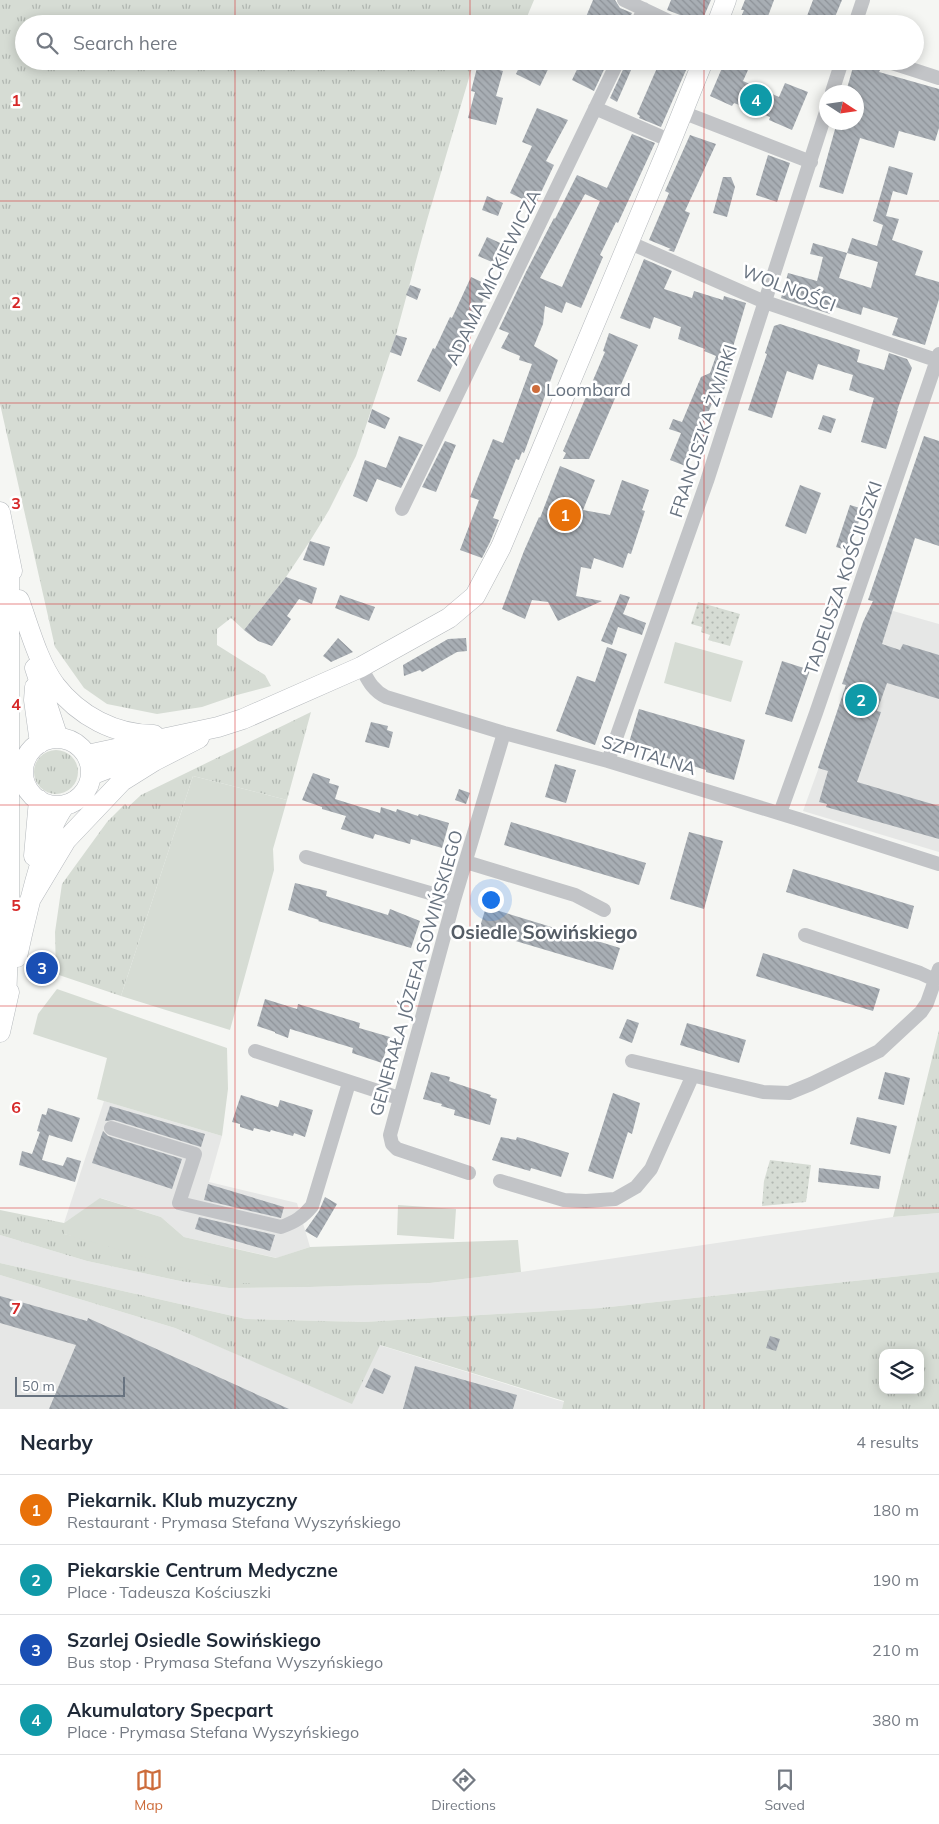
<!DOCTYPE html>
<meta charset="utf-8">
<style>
body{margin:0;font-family:Mulish,sans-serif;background:#f6f6f7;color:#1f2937}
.controls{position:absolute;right:15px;bottom:15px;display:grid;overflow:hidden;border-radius:10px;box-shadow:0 2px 12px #0003}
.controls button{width:45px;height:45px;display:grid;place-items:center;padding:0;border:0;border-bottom:1px solid #e0e1e3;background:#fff;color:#1f2937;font:25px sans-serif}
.compass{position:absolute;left:819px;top:85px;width:45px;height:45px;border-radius:50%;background:#fff;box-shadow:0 2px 12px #0003;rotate:102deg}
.scale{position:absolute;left:15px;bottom:12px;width:110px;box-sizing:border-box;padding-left:5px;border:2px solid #687380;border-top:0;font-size:14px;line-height:18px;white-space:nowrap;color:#687380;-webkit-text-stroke:4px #fff;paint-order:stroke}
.you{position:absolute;left:490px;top:899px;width:18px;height:18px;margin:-12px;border:4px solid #fff;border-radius:50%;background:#1a73e8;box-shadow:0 0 0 8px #1a73e833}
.badge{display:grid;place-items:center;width:32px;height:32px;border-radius:50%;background:#cd6c3b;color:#fff;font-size:16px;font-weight:700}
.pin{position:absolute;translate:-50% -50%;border:2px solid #fff;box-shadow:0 1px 5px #0006}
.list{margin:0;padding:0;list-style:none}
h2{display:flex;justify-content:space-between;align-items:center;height:65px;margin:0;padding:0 20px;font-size:21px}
h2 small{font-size:16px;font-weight:400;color:#747a83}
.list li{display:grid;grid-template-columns:32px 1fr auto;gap:15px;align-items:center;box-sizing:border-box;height:70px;padding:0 20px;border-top:1px solid #e0e1e3}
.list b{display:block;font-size:19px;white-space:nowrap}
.list p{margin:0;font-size:16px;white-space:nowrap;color:#747a83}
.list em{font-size:16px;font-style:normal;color:#747a83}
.icon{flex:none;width:28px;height:28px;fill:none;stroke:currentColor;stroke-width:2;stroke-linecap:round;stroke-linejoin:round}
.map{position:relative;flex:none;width:939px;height:1409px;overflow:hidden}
.search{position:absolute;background:#fff;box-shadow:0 2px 12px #0003;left:15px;right:15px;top:15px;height:55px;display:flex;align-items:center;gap:12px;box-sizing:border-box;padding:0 18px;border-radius:28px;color:#747a83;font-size:19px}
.sheet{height:345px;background:#fff}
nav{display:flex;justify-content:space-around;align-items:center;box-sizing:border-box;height:70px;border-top:1px solid #e0e1e3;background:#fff;font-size:14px;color:#747a83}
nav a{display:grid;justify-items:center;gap:2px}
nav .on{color:#cd6c3b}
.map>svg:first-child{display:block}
</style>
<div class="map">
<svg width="939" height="1409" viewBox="0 0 939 1409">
<defs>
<pattern id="grass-tufts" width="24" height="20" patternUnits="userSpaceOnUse" patternTransform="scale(1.25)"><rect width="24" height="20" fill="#d6dcd4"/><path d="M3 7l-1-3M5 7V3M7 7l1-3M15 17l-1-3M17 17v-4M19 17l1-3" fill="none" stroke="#b1b7b1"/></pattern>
<pattern id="park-dots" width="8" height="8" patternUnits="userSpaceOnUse" patternTransform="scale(1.25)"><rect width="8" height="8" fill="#d6dcd4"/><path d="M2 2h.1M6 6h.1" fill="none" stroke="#b1b7b1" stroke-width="1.8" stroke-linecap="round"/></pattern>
<pattern id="building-back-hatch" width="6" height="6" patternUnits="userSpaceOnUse" patternTransform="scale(1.25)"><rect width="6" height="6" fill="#a8aeb4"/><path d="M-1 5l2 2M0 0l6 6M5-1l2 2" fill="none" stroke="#8d9298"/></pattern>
</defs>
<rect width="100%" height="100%" fill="#f5f6f3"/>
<!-- built -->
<path fill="#e6e7e6" d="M872 605 939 624V852L803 811 819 767Z
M104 1101 222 1136 209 1182 297 1203 310 1247 277 1258 184 1237 161 1217 101 1198 64 1223Z
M939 1213V1272L600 1308 364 1322 246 1319 0 1263V1235L87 1261 180 1281 229 1288 310 1287 430 1283 521 1272 893 1217Z
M0 1275 175 1328 352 1403 379 1345 564 1402 562 1409H0Z"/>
<!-- grass -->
<path fill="url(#grass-tufts)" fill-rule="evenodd" d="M0 0H534L524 24H511L487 16 485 24H24V61H474L427 220 396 335 356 456 329 510 310 541 286 577 244 630 231 618 217 629V645L265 675 271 686 237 695 202 707 157 714 107 704 84 688 55 647 0 404Z
M311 712 287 800 193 776 121 996 56 974 55 932 62 884 107 822 125 804 128 807 141 795Z
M34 772a22 22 0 1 1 44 0a22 22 0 1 1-44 0Z
M939 1030V1213L893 1217Z
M0 1210 64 1223V1234L310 1285V1287L229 1288 180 1281 87 1261 0 1235Z
M0 1263 246 1319 364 1322 600 1308 939 1272V1409H562L564 1401 380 1345 352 1404 175 1328 0 1275ZM883 1353H920V1390H883Z"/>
<!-- park -->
<path fill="url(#park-dots)" d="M698 602 740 614 730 646 708 640 710 635 701 632 702 627 691 624Z
M770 1160 811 1165 806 1202 762 1206 764 1181Z"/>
<!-- garden -->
<path fill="#d6dcd4" d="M675 642 743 661 731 702 664 683Z
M193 776 287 800 273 849 274 870 230 1030 121 996Z
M57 989 227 1048 228 1089 222 1136 97 1099 107 1058 33 1034 38 1014Z
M100 1198 161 1217 184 1237 276 1258 310 1247 518 1240 521 1272 430 1283 310 1287V1285L236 1283 64 1234V1223Z
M398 1205 456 1209 454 1239 397 1235Z"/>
<!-- building -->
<path fill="url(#building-back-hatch)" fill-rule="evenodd" d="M593 0H615L620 8 632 13 627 24H583Z
M671 0H711L701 23 667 10Z
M745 0H774L767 19 764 18 762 24H738L744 10H741Z
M813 0H842L832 24H804Z
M522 61H552L540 86 516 74Z
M581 61H608L594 91 572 80Z
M627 61H635L617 102 610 98Z
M660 61H690L661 127 639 118 640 116 637 114Z
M725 61 748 70 743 81 779 97 785 83 808 92 792 130 769 120 770 117 734 103 732 106 710 96Z
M478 64 503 71 496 96 503 98 496 125 468 118 475 92 471 91Z
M865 65 880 70 879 72 939 89V128L935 141 899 131 894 148 860 138 843 194 819 187 837 122H856V92H846L853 67Z
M537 108 568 120 546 161 554 165 535 205 510 193 532 146 522 142Z
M632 134 655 143 618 223 616 222 600 255 603 257 581 308 566 302 562 313 545 306 543 324 534 346 558 360 524 453 522 452 519 460 516 459 493 518 499 520 490 542 482 558 460 550 479 500 470 497 493 439 503 443 532 364 519 360 520 356 501 348 509 333 499 329 526 272 554 218 555 219 577 175 607 188ZM585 194 600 201 562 287 540 278Z
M690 135 716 144 685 211 690 213 674 252 668 250 671 249 649 240 669 193 665 191Z
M768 155 790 163 777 202 756 195Z
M889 166 913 173 907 195 893 191 886 216 899 219 892 240 923 251 915 275 939 282V299L925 345 892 335 898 318 863 307 861 315 832 306 830 314 781 298 788 273 817 281 823 257 810 254 813 243 847 253 852 238 877 246 883 225 873 221ZM847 253 878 262 871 288 839 278Z
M723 177H731L735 187 727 217 713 213Z
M487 196 503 203 498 216 482 210Z
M487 237 507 246 499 265 478 256Z
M644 259 672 271 664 289 692 298 694 291 723 300 724 296 746 303 733 347 737 348 728 372 730 373 722 395 717 392 701 429 709 432 705 443 699 440 688 467 670 460 681 433 669 429 673 419 682 422 701 377 710 373 716 356 704 351 705 349 678 339 681 327 654 317 650 329 620 318Z
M471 277 490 286 440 392 417 381 433 348 435 349 450 317 452 318Z
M410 285 421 289 417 300 406 295Z
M780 324 860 350 857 362 884 370 889 353 907 359 912 368 897 411H898L886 449 861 442 874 398 849 390 853 375 818 364 813 380 787 371 772 418 748 410 767 354 765 353 774 326Z
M609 333 638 345 589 459H563L566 453 563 451 605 352 603 351Z
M396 335 407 338 401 356 390 352Z
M372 409 390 418 385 429 368 422Z
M823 415 836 419 831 433 818 429Z
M399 436 423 445 401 488 377 479 367 502 353 496 365 460 386 468Z
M924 436 939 441V546L915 538 882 644 900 650 903 644 939 655V699L887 683 877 711 881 712 857 782 939 806V839L826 807 827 804 819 802 828 771 818 768 846 685 842 684 863 622 873 601 868 600Z
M445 441 456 445 436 492 422 487Z
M560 466 595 480 583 510 610 515 622 480 649 490 642 510 645 511 631 554 628 553 623 568 594 558 591 569 581 567 576 596 602 601 558 621 548 602 532 600 525 619 502 609 524 551 539 517 540 518Z
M800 485 821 493 806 534 785 526Z
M850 505 863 509 849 551 836 547Z
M310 541 330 547 324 566 303 560Z
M286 577 317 588 312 604 299 599 287 616 291 619 272 646 258 641 244 630Z
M620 594 630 597 623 614 646 623 642 635 618 627 612 645 601 641Z
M340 595 375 607 369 621 335 608Z
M338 638 353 652 331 662 323 656Z
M466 638 467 651 457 652 422 672 420 670 404 676 403 665 448 639Z
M607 647 627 654 595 745 556 731 577 676 595 682Z
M782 661 810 670 792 722 765 714Z
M639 709 745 740 734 780 706 772V770L628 746Z
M371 722 388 726 387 730 393 732 389 748 365 742Z
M555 764 576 770 566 803 545 797Z
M313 773 330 779 329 783 339 786 335 799 380 813 381 807 396 812 397 809 418 816 419 814 449 823 442 848 411 839 410 844 375 834 373 839 341 829 346 816 322 809V807L302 800Z
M459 789 470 793 466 804 455 800Z
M511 822 646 863 639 885 504 845Z
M689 832 723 841 704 909 670 899Z
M793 869 914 906 908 929 786 892Z
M295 883 327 891 326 896 388 915 390 909 420 921 411 948 318 921 319 920 288 910Z
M486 907 620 948 613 970 479 930Z
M763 953 880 989 873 1011 756 976Z
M265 999 297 1009 298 1004 360 1023 359 1028 390 1037 382 1063 352 1053 353 1048 290 1029 288 1038 275 1033V1032L257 1026Z
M627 1019 639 1023 632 1043 619 1038Z
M687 1023 746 1040 739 1063 680 1045Z
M431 1072 450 1077 449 1081 491 1095 490 1097 497 1099 490 1125 454 1115 455 1110 441 1106 442 1104 423 1099Z
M885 1072 910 1078 904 1105 878 1099Z
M613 1093 640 1103 632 1134 628 1132 613 1179 588 1171Z
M241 1095 278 1107 280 1100 313 1110 305 1137 294 1133 293 1136 271 1130 270 1132 254 1128 253 1131 240 1127V1124L232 1122Z
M110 1106 205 1134 201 1147 114 1120 105 1121Z
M48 1108 80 1118 72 1142 49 1135 42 1160 63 1166 67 1157 81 1161 75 1182 19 1165 22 1151 32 1154 40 1132 37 1131 42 1114 46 1115Z
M857 1117 897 1126 890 1154 850 1144Z
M103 1131 108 1136 182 1159 172 1189 92 1163Z
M501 1137 516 1140 517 1137 528 1140 569 1153 561 1177 531 1168 530 1171 492 1160Z
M819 1168 881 1176 879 1189 818 1182Z
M208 1184 284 1207 281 1218 204 1200Z
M325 1197 337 1204 317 1238 305 1231 319 1211Z
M199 1217 275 1235 270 1251 195 1229Z
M0 1296 87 1321 88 1318 289 1409H49L76 1345 0 1323Z
M770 1336 780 1339 776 1351 766 1348Z
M415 1366 517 1395 513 1409H403Z
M374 1368 391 1376 383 1394 365 1387Z"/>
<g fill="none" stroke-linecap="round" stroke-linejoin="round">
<!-- secondary casing -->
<g stroke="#b4b8bc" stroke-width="21">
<path id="secondary" d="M717 24 726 0
M0 512 12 571
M19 600C29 627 38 662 55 685 79 716 115 735 154 735
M35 668 58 738
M35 687 34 700 40 743
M23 772a34 34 0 1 1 68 0a34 34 0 1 1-68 0Z
M87 755 218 727 243 719 361 667 449 618 475 596 501 547 671 141 703 61
M91 775 145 754
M34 856 39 800
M30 900 66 840 122 781 154 761 199 738
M17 957C24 924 32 891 42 858 48 839 53 821 65 805
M6 1004 9 917V559
M0 1032 9 992"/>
</g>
<!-- street -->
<path stroke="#c2c4c7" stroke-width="14" d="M624 0 675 24
M637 24 644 9
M855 24 863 0
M886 61 939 78
M832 92 842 61
M595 108 671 141
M682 112 811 162
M628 242 765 302 939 361
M402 509 618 61
M361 667C368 680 372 690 386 697L504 733 608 761 798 819 939 864
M608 761 707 481 826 112
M780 813 816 713 939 354
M306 857 454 900
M466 862 575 895 604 910
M805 935 920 973 935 980
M255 1051 399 1098
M632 1061 763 1092 789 1093 811 1084 879 1051 921 1012 927 1003 939 969
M111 1128 195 1154 179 1203 281 1227C295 1222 303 1217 312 1206L349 1083
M469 1173 397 1149 392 1144 390 1135 454 900 504 733
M500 1181 564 1200 586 1201 615 1199 636 1187 651 1169 692 1077"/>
<!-- secondary -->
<use href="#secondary" stroke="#fff" stroke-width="20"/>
</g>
<!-- grid -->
<path fill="none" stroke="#d62828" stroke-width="1" stroke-opacity="0.55" d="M235 0V24M470 0V24M704 0V24M235 61V1409M470 61V1409M704 61V1409M0 201H939M0 403H939M0 604H939M0 805H939M0 1006H939M0 1208H939"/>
<!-- markers -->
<circle fill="#cd6c3b" stroke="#fff" stroke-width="2" cx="536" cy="389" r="5"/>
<g text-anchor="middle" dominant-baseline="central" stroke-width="5" stroke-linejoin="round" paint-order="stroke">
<!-- street labels -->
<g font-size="18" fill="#687380" stroke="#fff">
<text transform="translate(493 277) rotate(-64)">ADAMA MICKIEWICZA</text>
<text transform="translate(789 288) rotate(21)">WOLNOŚCI</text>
<text transform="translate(703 431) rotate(-72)">FRANCISZKA ŻWIRKI</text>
<text transform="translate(843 578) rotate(-71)">TADEUSZA KOŚCIUSZKI</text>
<text transform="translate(649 755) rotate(17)">SZPITALNA</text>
<text transform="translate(416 973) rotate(-74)">GENERAŁA JÓZEFA SOWIŃSKIEGO</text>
</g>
<!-- poi labels -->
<g font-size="18" fill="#687380" stroke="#fff" text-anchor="start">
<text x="546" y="389">Loombard</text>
</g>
<!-- neighbourhood labels -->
<g font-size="19" font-weight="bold" fill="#555d66" stroke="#fff">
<text x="544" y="932">Osiedle Sowińskiego</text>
</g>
</g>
<g font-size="16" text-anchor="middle" font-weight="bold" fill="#d62828" stroke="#fff" stroke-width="5" stroke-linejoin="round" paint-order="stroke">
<text x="16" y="106">1</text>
<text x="16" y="308">2</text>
<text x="16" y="509">3</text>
<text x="16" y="710">4</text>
<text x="16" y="911">5</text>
<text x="16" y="1113">6</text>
<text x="16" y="1314">7</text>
</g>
</svg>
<div class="controls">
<button><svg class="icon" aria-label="layers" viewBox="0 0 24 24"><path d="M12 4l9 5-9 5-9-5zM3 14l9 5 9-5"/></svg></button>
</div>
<svg class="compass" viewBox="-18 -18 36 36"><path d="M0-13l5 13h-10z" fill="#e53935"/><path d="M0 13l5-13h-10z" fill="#747a83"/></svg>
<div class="scale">50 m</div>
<div class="you"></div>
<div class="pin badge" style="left:565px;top:515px;background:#e8710a">1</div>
<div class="pin badge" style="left:861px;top:700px;background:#0f9aa8">2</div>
<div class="pin badge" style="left:42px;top:968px;background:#1a4fb4">3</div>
<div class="pin badge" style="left:756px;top:100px;background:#0f9aa8">4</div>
<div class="search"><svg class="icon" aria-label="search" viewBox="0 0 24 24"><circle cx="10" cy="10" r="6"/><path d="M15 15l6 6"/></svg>Search here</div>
</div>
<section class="sheet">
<h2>Nearby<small>4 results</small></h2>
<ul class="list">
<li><span class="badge" style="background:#e8710a">1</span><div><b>Piekarnik. Klub muzyczny</b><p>Restaurant · Prymasa Stefana Wyszyńskiego</p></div><em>180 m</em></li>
<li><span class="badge" style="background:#0f9aa8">2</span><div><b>Piekarskie Centrum Medyczne</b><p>Place · Tadeusza Kościuszki</p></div><em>190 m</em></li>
<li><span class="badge" style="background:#1a4fb4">3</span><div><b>Szarlej Osiedle Sowińskiego</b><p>Bus stop · Prymasa Stefana Wyszyńskiego</p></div><em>210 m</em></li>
<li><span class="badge" style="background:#0f9aa8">4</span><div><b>Akumulatory Specpart</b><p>Place · Prymasa Stefana Wyszyńskiego</p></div><em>380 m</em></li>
</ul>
</section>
<nav>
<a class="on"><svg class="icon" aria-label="map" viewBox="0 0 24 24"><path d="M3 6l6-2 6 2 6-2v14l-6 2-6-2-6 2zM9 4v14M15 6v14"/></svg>Map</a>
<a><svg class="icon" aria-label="directions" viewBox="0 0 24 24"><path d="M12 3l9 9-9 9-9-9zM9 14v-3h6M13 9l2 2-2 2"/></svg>Directions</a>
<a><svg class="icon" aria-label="saved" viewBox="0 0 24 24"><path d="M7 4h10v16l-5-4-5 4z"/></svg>Saved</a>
</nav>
